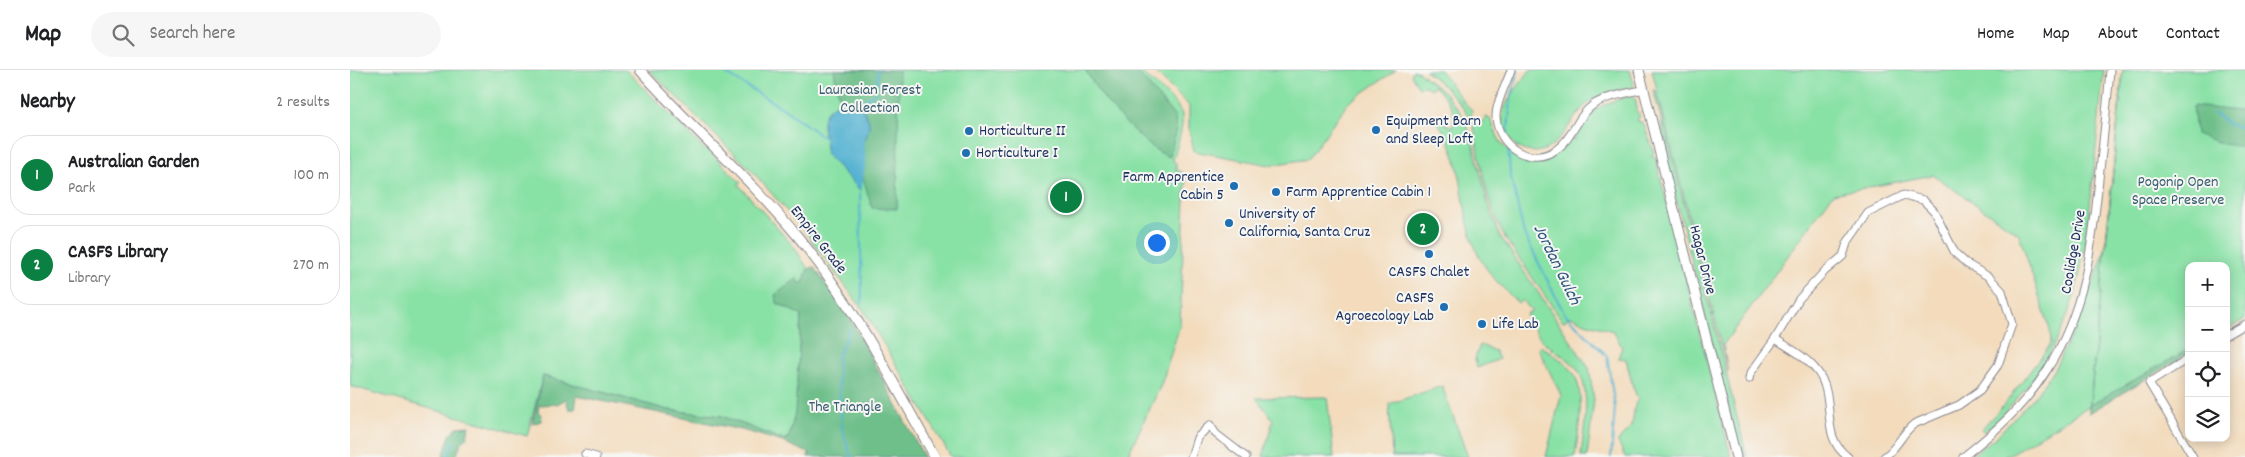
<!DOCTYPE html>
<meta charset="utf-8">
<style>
body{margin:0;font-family:Dekko,sans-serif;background:#f6f6f6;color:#202124}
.controls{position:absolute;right:15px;bottom:15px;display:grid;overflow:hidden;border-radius:10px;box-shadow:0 2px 12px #0003}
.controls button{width:45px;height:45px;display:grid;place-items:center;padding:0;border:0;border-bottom:1px solid #e0e0e0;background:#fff;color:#202124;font:25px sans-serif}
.you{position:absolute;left:806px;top:172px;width:18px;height:18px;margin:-12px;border:4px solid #fff;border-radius:50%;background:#1a73e8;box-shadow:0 0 0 8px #1a73e833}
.badge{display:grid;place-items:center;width:32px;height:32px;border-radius:50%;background:#0b8043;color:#fff;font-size:16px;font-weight:700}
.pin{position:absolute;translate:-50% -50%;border:2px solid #fff;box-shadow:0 1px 5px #0006}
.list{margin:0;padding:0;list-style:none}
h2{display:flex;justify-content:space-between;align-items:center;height:65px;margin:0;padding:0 20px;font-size:21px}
h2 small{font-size:16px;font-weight:400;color:#757577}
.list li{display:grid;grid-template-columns:32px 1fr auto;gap:15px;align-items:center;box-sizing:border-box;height:80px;margin:0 10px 10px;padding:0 10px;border:1px solid #e0e0e0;border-radius:20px}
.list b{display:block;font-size:19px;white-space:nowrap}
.list p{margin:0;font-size:16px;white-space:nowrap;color:#757577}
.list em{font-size:16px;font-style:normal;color:#757577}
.icon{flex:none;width:28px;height:28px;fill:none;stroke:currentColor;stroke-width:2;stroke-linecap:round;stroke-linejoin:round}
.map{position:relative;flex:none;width:1895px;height:387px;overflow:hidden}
header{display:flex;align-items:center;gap:30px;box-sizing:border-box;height:70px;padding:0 25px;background:#fff;border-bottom:1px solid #e0e0e0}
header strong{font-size:24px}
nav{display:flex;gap:28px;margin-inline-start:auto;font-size:18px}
.search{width:350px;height:45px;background:#f6f6f6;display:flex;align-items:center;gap:12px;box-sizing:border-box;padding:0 18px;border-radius:28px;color:#757577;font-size:19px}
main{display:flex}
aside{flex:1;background:#fff}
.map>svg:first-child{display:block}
</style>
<header>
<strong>Map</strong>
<div class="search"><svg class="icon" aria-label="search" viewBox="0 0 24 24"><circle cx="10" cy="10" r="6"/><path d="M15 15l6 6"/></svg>Search here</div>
<nav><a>Home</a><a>Map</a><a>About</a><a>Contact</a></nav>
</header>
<main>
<aside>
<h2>Nearby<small>2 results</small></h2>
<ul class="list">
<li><span class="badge">1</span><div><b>Australian Garden</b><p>Park</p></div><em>100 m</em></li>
<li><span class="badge">2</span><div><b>CASFS Library</b><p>Library</p></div><em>270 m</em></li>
</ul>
</aside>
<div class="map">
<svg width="1895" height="387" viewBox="0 0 1895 387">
<rect width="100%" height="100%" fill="#f6f6f2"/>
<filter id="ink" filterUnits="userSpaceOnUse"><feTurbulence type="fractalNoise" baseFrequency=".02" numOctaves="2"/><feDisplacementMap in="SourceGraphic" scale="10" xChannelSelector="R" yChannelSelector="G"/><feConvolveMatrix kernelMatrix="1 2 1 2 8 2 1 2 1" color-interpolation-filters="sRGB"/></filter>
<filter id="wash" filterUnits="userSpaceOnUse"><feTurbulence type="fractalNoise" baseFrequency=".0096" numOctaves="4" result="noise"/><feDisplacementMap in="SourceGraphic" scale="20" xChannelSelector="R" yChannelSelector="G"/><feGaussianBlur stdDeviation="1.12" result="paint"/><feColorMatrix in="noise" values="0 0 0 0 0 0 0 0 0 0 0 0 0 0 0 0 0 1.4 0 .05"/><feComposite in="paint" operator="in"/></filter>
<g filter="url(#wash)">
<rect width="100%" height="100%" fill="#f3dbbc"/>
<!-- green -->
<path fill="#88e1a5" stroke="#528882" d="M0 0H276L354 79 358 80 391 113 388 114 445 178 458 199 453 214 448 212 427 233 451 245 446 338 440 366 433 370 372 346 318 340 193 306 177 366 0 316Z
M299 0H789C799 10 829 32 832 45 834 57 826 79 823 91L826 93V100L836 104 830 255 811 315 777 387H601L514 241 456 163 402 101Z
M803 0H1046L998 33 958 89 920 95 844 81 839 60V36Z
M1063 0 1069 2 1094 22 1111 43 1121 65 1138 134 1150 166 1239 298 1244 330 1237 387H1231C1233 361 1244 314 1223 294 1214 285 1201 280 1192 271 1186 263 1181 253 1176 244L1182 241 1172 230 1168 233C1155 220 1140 206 1131 190 1106 145 1120 87 1083 47L1102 57C1110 43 1094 25 1084 16L1080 19 1075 16 1069 17 1061 5Z
M1075 0H1090L1113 31 1122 40 1121 46 1132 52 1136 47 1140 49C1145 58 1147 69 1154 76 1176 101 1203 89 1221 68L1225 70 1227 66 1223 64C1241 38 1252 34 1281 26L1286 30V40L1290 46 1288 49V52H1293L1304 82 1301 87 1305 86 1307 94 1381 387H1275L1268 372C1271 366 1278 362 1281 356 1285 347 1282 338 1288 329L1283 317 1276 289 1268 288 1272 277 1263 261 1235 253 1221 246 1213 252 1157 171C1140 144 1134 109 1127 78 1126 71 1126 63 1123 56 1113 32 1094 16 1075 0Z
M1180 0H1280L1284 15 1282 18C1269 18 1247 25 1236 35 1218 50 1208 88 1177 81 1169 79 1161 73 1156 65 1142 41 1167 20 1180 0Z
M1302 0H1754C1750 39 1746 78 1742 118 1736 170 1731 222 1707 269 1690 305 1664 335 1634 362L1631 359 1654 335 1701 274 1700 260 1669 164 1583 105 1483 124 1373 275 1378 302Z
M1773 0H1895V249L1876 260V196H1839V283L1739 343V336L1662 383 1652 387H1620L1646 367 1683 328 1702 303 1725 258 1755 181Z
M1303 20H1305L1307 26 1397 387H1391L1315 84 1318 85 1315 81 1311 48Z
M1130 275 1145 281 1149 289 1127 298 1125 289Z
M1191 276C1199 283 1211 288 1219 297 1238 317 1228 362 1225 387H1196L1211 325 1188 278Z
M1092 316 1118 387H1042L1039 334Z
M977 327 984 387H913L923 350 906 328Z"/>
<!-- forest -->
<path fill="#6ebf8a" stroke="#447774" d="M484 0H549L547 139 522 138 487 18Z
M736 0H786L825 47 826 59 820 87C797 81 744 22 736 0Z
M1773 0 1740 335 1839 279V283L1739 343Z
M1843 36 1889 41 1895 36V77L1873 74 1846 64Z
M464 197 499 246 574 387H458V385L461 384 433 372 392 360 227 326 225 339H219L216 329 207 334 189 335 188 342 192 345 191 351 182 354 193 306 318 340 372 346 434 370 439 367 445 343 451 245 427 233 425 225 448 208V212L453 213 458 199Z
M119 356 117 368 111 373 106 387H93L100 365 107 357Z"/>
<!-- water -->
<path fill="#54b2d2" stroke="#387098" d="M491 32 507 34 513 39 519 51V59L513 76 515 90 510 120 476 84C477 62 462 43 491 32Z"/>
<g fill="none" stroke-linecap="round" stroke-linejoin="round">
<!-- stream -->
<path stroke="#54b2d2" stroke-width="2" d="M370 0 434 39 479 71
M507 35 525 23 528 0
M1864 43 1878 54 1895 59
M1157 69 1161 29 1168 0
M1158 77 1160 103 1174 164 1214 243 1257 286 1265 338 1261 387
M512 234 510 123 515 90 513 74
M500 259 487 288 492 358 501 387
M98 387 103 372"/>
</g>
</g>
<g filter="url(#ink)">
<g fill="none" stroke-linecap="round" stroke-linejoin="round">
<!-- minor casing -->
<g stroke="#87858d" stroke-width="9">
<path id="minor" d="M1161 0C1156 15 1146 32 1146 47 1148 77 1181 98 1207 79 1223 68 1227 46 1243 35 1258 25 1277 24 1294 19
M1876 265 1895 254
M1425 269C1442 279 1463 291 1472 309 1485 336 1471 368 1498 387
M1839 288 1799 313 1843 387
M1399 309 1400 304 1425 269 1449 229 1475 201 1493 186 1497 173 1518 143 1554 125 1573 130 1584 141 1605 183 1617 194 1639 207 1652 221 1662 254 1648 295 1630 320 1609 335 1564 354C1551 364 1547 379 1534 387
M235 384 246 387
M841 387 847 368 860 355 866 364 896 387
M1613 387C1645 362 1675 335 1697 300 1735 240 1742 178 1749 109 1753 73 1757 36 1760 0"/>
</g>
<!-- major casing -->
<g stroke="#87858d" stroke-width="11">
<path id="major" d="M290 0C341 58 400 108 449 168 504 235 543 312 585 387
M1289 0 1386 387"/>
</g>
<!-- minor -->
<use href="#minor" stroke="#fff" stroke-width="7"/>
<!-- major -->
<use href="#major" stroke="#fff" stroke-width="9"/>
</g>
</g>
<!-- markers -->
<g fill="#1f6fb2" stroke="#f6f6f2" stroke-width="2">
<circle cx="1026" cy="60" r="5"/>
<circle cx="619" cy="61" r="5"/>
<circle cx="616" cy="83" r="5"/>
<circle cx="884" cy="116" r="5"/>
<circle cx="926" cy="122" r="5"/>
<circle cx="879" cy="153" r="5"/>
<circle cx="1079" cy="184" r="5"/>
<circle cx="1094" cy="237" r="5"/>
<circle cx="1132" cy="254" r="5"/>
</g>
<g text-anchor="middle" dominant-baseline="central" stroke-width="4" stroke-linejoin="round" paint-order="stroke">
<!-- park labels -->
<g font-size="16" fill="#365c70" stroke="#f6f6f2">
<text x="520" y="20">Laurasian Forest<tspan x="520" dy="18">Collection</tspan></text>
<text x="1828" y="112">Pogonip Open<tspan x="1828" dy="18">Space Preserve</tspan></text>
<text x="495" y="337">The Triangle</text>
</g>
<!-- poi labels -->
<g font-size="16" fill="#1b2f5e" stroke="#f6f6f2" text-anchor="start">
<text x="1036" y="51">Equipment Barn<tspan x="1036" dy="18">and Sleep Loft</tspan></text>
<text x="629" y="61">Horticulture II</text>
<text x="626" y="83">Horticulture I</text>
<text x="874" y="107" text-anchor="end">Farm Apprentice<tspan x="874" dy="18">Cabin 5</tspan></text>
<text x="936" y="122">Farm Apprentice Cabin 1</text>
<text x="889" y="144">University of<tspan x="889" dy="18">California, Santa Cruz</tspan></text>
<text x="1079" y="202" text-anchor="middle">CASFS Chalet</text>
<text x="1084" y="228" text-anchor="end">CASFS<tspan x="1084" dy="18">Agroecology Lab</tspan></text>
<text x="1142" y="254">Life Lab</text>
</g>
<!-- street labels -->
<g font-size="16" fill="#1b2f5e" stroke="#f6f6f2">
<text transform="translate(468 170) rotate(52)">Empire Grade</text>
<text transform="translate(1724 182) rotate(-80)">Coolidge Drive</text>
<text transform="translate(1352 190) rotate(76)">Hagar Drive</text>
</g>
<!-- water labels -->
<g font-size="18" font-style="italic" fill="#2c5681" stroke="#f6f6f2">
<text transform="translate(1206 195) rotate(64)">Jordan Gulch</text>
</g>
</g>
</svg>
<div class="controls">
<button>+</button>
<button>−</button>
<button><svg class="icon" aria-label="locate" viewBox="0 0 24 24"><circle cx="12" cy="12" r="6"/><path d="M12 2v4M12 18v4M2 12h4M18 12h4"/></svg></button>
<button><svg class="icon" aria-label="layers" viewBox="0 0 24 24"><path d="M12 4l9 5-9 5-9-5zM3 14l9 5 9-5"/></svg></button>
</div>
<div class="you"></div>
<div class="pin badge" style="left:716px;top:127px">1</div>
<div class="pin badge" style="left:1073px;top:159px">2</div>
</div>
</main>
